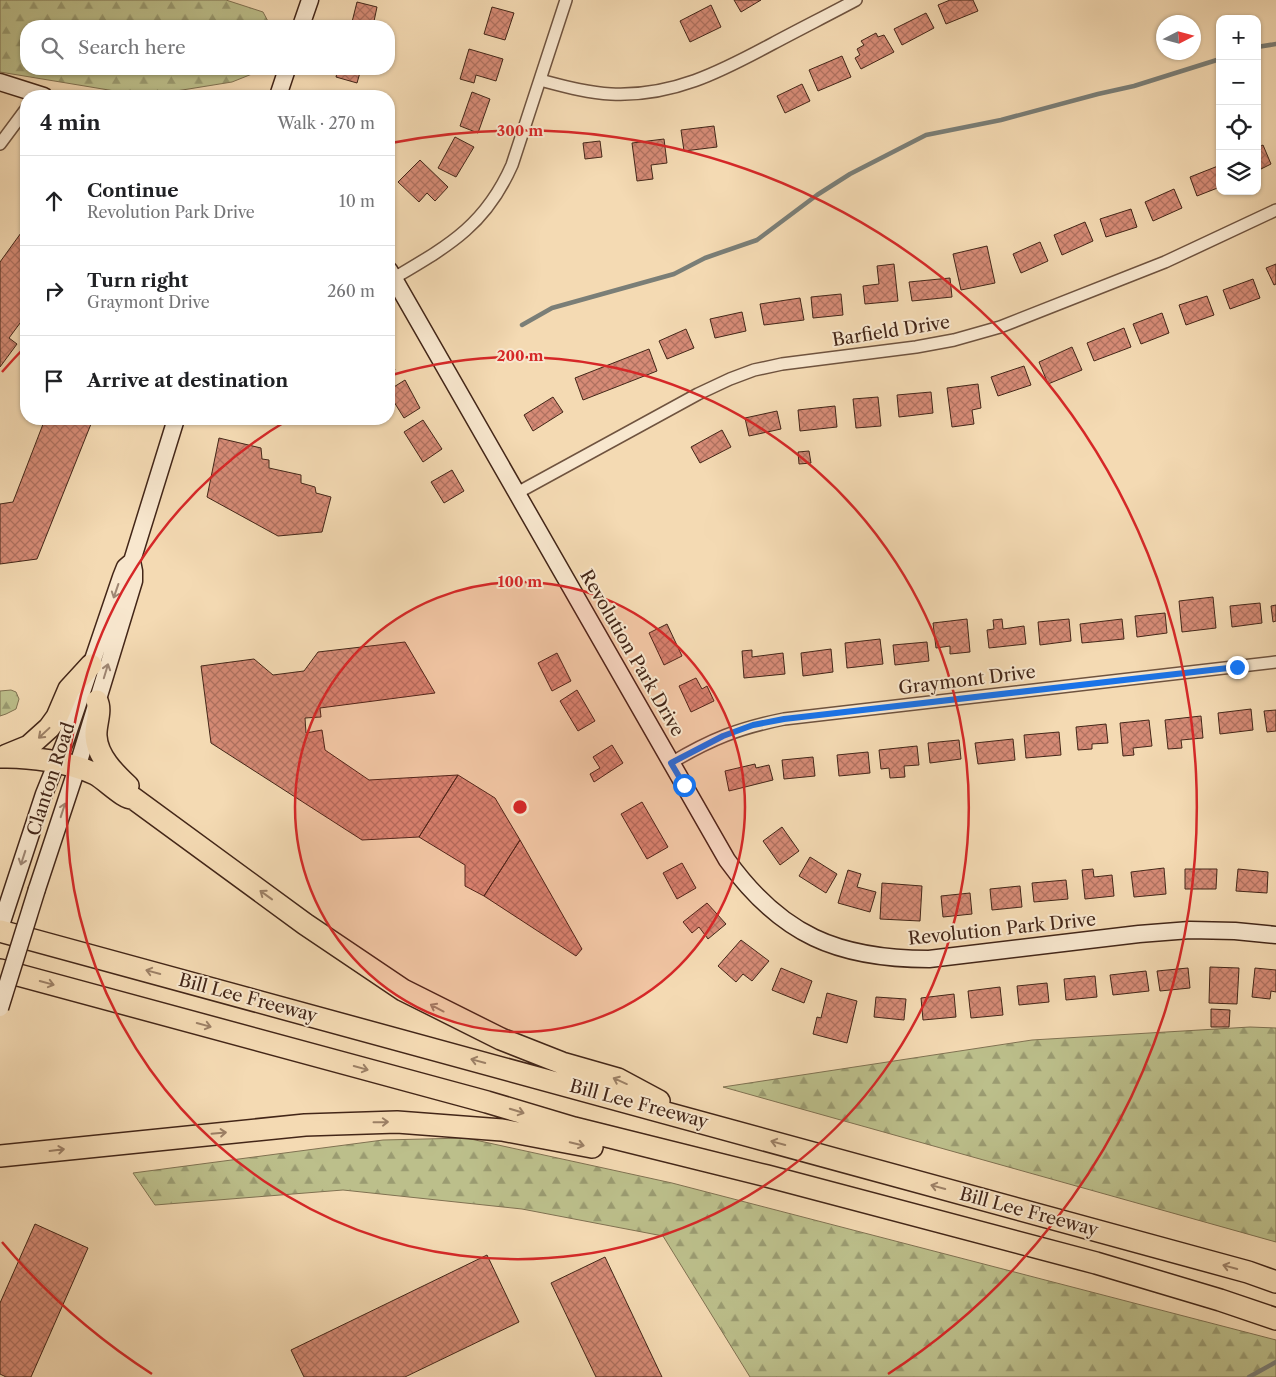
<!DOCTYPE html>
<meta charset="utf-8">
<style>
body{margin:0;font-family:"Libre Caslon Text",serif;background:#f2f2f2;color:#202124}
.controls{position:absolute;right:15px;top:15px;display:grid;overflow:hidden;border-radius:10px;box-shadow:0 1px 4px #0004}
.controls button{width:45px;height:45px;display:grid;place-items:center;padding:0;border:0;border-bottom:1px solid #e0e0e0;background:#fff;color:#202124;font:25px sans-serif}
.compass{position:absolute;left:1156px;top:15px;width:45px;height:45px;border-radius:50%;background:#fff;box-shadow:0 1px 4px #0004;rotate:84deg}
.stop{position:absolute;width:15px;height:15px;margin:-11px;border:4px solid #1a73e8;border-radius:50%;background:#fff}
.stop.end{background:#1a73e8;border-color:#fff;box-shadow:0 1px 5px #0008}
.list{margin:0;padding:0;list-style:none}
h2{display:flex;justify-content:space-between;align-items:center;height:65px;margin:0;padding:0 20px;font-size:21px}
h2 small{font-size:16px;font-weight:400;color:#757577}
.list li{display:grid;grid-template-columns:32px 1fr auto;gap:15px;align-items:center;box-sizing:border-box;height:90px;padding:0 20px;border-top:1px solid #e0e0e0}
.list b{display:block;font-size:19px;white-space:nowrap}
.list p{margin:0;font-size:16px;white-space:nowrap;color:#757577}
.list em{font-size:16px;font-style:normal;color:#757577}
.icon{flex:none;width:28px;height:28px;fill:none;stroke:currentColor;stroke-width:2;stroke-linecap:round;stroke-linejoin:round}
.map{position:relative;flex:none;width:1276px;height:1377px;overflow:hidden}
.search{position:absolute;background:#fff;box-shadow:0 1px 4px #0004;left:20px;top:20px;width:375px;height:55px;display:flex;align-items:center;gap:12px;box-sizing:border-box;padding:0 18px;border-radius:20px;color:#757577;font-size:19px}
.panel{position:absolute;background:#fff;box-shadow:0 1px 4px #0004;left:20px;top:90px;width:375px;height:335px;border-radius:20px}
.map>svg:first-child{display:block}
</style>
<div class="map">
<svg width="1276" height="1377" viewBox="0 0 1276 1377">
<defs>
<pattern id="forest-firs" width="22" height="20" patternUnits="userSpaceOnUse" patternTransform="scale(1.25)"><rect width="22" height="20" fill="#bcbf8b"/><path d="M5 1l3.5 6h-7zM16 11l3.5 6h-7z" fill="#9a9b71"/></pattern>
<pattern id="building-cross-hatch" width="8" height="8" patternUnits="userSpaceOnUse" patternTransform="scale(1.25)"><rect width="8" height="8" fill="#d68b76"/><path d="M0 0l8 8M0 8l8-8" fill="none" stroke="#af7160"/></pattern>
</defs>
<rect width="100%" height="100%" fill="#f4dab3"/>
<filter id="stains"><feTurbulence type="fractalNoise" baseFrequency=".004" numOctaves="4"/><feColorMatrix values="0 0 0 0 .2 0 0 0 0 .09 0 0 0 0 .02 0 0 0 .5 -.17"/></filter>
<radialGradient id="worn" r=".72"><stop offset=".6" stop-color="#630" stop-opacity="0"/><stop offset="1" stop-color="#630" stop-opacity=".3"/></radialGradient>
<!-- forest -->
<path fill="url(#forest-firs)" stroke="#807252" d="M0 0H226L263 12 270 25 26 26V69H259L257 72 232 82 145 96 0 72Z
M11 690 16 692 19 699 16 709 6 714 0 716V691Z
M1250 1027 1276 1028V1242L723 1087 1032 1040Z
M466 1138 672 1183 1276 1340V1377H750L663 1236 522 1209 343 1190 155 1205 133 1173 383 1140Z"/>
<g fill="none" stroke-linecap="round" stroke-linejoin="round">
<!-- stream -->
<path stroke="#7a7e77" stroke-width="4.5" d="M1257 47 1276 44
M522 325 552 308 674 274 705 258 757 240 817 195 850 174 926 135 1001 120 1098 94 1134 86 1220 59
M1249 1377 1276 1362"/>
</g>
<!-- building -->
<path fill="url(#building-cross-hatch)" stroke="#432618" d="M734 0H761L741 12Z
M950 0H973L978 11 946 24 938 5Z
M357 2 377 7 373 26H351Z
M711 5 721 27 690 42 680 21Z
M492 7 514 13 505 40 484 34Z
M926 13 934 28 902 45 894 29Z
M876 33 878 37 884 35 894 52 861 69 855 58 860 55 857 49 864 45 861 41Z
M469 49 503 59 496 81 476 75 474 83 460 79Z
M842 56 851 77 818 91 809 70Z
M338 69H361L357 83 336 77Z
M802 84 810 101 785 113 777 96Z
M472 92 490 99 478 133 460 126Z
M714 126 717 147 684 151 681 130Z
M455 137 474 147 456 177 438 168Z
M664 139 667 163 651 165 653 179 637 181 632 143Z
M600 141 602 157 585 159 583 143Z
M1263 145 1271 164 1257 171V148Z
M420 160 448 187 435 201 427 193 419 202 398 182Z
M1218 166 1220 187 1197 196 1190 177Z
M1174 189 1182 208 1153 221 1145 202Z
M1131 209 1137 227 1106 237 1100 219Z
M1085 222 1093 241 1062 255 1054 235Z
M26 226V315L9 338 17 344 0 367V262Z
M1040 242 1048 261 1021 273 1013 254Z
M987 246 995 283 961 290 953 254Z
M894 264 898 301 865 304 863 286 879 284 877 266Z
M1276 264V284L1274 285 1266 268Z
M950 278 952 297 912 301 909 282Z
M1253 279 1260 298 1230 309 1223 290Z
M841 294 843 315 813 318 811 297Z
M1207 296 1214 315 1186 325 1179 305Z
M800 298 804 320 764 325 760 304Z
M742 312 746 331 715 338 710 319Z
M1162 313 1169 333 1141 344 1133 324Z
M1124 328 1131 347 1094 361 1087 343Z
M686 329 694 348 667 359 659 341Z
M1072 347 1082 370 1048 384 1039 362Z
M649 349 657 371 583 400 575 378Z
M389 358 395 370 389 373Z
M1024 366 1031 385 998 396 991 377Z
M405 380 420 408 404 418 389 394V390Z
M978 384 981 408 972 410 974 424 952 427 947 388Z
M931 392 933 413 899 417 897 395Z
M553 397 563 412 533 431 524 415Z
M878 397 881 426 856 428 853 399Z
M835 406 837 427 800 431 798 410Z
M777 411 781 429 749 436 745 418Z
M45 419H93L37 559 0 564V504L13 502Z
M423 420 442 449 423 462 404 432Z
M722 430 731 447 700 463 691 447Z
M219 438 261 448 262 459 269 460V468L301 475V483L315 487 316 493 331 497 322 532 278 536 207 497Z
M809 451 811 463 799 464 798 452Z
M452 470 464 491 444 503 431 482Z
M1213 597 1216 628 1182 632 1179 601Z
M1260 603 1262 623 1232 627 1230 606Z
M1276 605V621L1273 622 1271 606Z
M1165 613 1167 633 1137 637 1135 616Z
M967 619 970 652 950 654V646L936 648 933 623Z
M1002 619 1003 629 1024 626 1026 644 989 648 987 630 994 629 993 620Z
M1069 619 1071 641 1040 645 1038 622Z
M1122 619 1124 639 1082 643 1080 624Z
M667 624 682 656 664 665 649 633Z
M880 639 883 664 847 668 845 643Z
M405 642 435 693 320 708 321 717 305 718 306 733 322 730 325 750 369 780 458 775 419 837 362 840 211 743 201 666 254 659 273 675 304 671 318 652Z
M927 642 929 661 895 665 893 645Z
M831 649 833 672 803 676 801 653Z
M752 650V657L783 653 785 674 744 678 742 651Z
M557 653 571 681 552 691 538 663Z
M696 678 702 689 707 686 714 701 691 712 679 686Z
M577 690 595 721 578 731 560 701Z
M1251 709 1253 730 1220 734 1218 713Z
M1276 710V731L1267 732 1264 711Z
M1201 716 1203 738 1181 740 1182 748 1168 749 1165 720Z
M1149 720 1152 746 1133 748 1134 755 1123 756 1120 723Z
M1106 724 1108 743 1092 744V749L1078 750 1076 727Z
M1059 732 1061 755 1026 758 1024 735Z
M1013 739 1015 760 978 764 975 743Z
M959 740 961 759 930 763 928 743Z
M612 745 623 763 594 782 590 774 600 768 593 757Z
M917 746 919 765 904 766 905 777 890 778 889 768 881 769 879 750Z
M868 752 870 773 839 776 837 755Z
M813 757 815 776 784 779 782 760Z
M755 764 756 768 769 765 773 780 729 791 725 771Z
M458 775 495 798 520 840 484 896 465 886V865L419 837Z
M642 802 668 847 647 859 621 814Z
M782 827 799 851 780 865 763 841Z
M520 840 582 949 576 956 484 896Z
M810 857 837 874 826 893 799 876Z
M682 863 696 888 677 899 663 873Z
M1164 868 1166 894 1134 897 1131 872Z
M1093 869 1094 877 1112 875 1114 896 1085 899 1082 870Z
M1185 869H1217L1216 889H1185Z
M1238 869 1268 872 1267 893 1236 891Z
M848 870 861 874 857 887 876 892 870 912 838 903Z
M1066 880 1068 899 1034 902 1032 883Z
M882 883 922 886 920 921 880 919Z
M1020 886 1022 907 992 910 990 889Z
M970 893 972 914 943 917 941 896Z
M707 903 726 924 708 939 699 927 692 933 683 922Z
M741 940 769 961 752 981 743 974 736 982 718 966Z
M1210 967 1239 968 1237 1004 1209 1003Z
M781 968 812 981 804 1003 772 990Z
M1188 968 1190 988 1160 991 1157 971Z
M1255 968 1276 970V992L1271 991 1270 999 1252 997Z
M1146 971 1149 991 1113 995 1110 975Z
M1095 976 1097 997 1066 1000 1064 979Z
M1047 983 1049 1002 1019 1005 1017 986Z
M1000 987 1003 1015 971 1018 968 991Z
M827 993 857 1001 847 1043 813 1034 817 1017 821 1018Z
M954 994 956 1017 923 1020 921 998Z
M876 997 906 999 904 1020 874 1017Z
M1211 1009 1230 1010 1229 1027H1211Z
M35 1224 88 1248 31 1377H6L0 1374V1303Z
M487 1255 519 1322 405 1377H304L291 1350Z
M605 1257 662 1377H596L551 1283Z"/>
<g fill="none" stroke-linecap="round" stroke-linejoin="round">
<!-- street casing -->
<g stroke="#6f533f" stroke-width="14">
<path id="street" d="M540 80C563 86 587 93 611 94 672 97 720 72 772 44 800 29 828 15 856 0
M0 144 26 109
M394 278C448 246 485 226 512 165L566 0
M517 493 698 394 730 379 754 370 782 364 916 347 954 340 1000 327 1165 262 1276 210
M671 763C711 739 739 728 784 719L1276 662"/>
</g>
<!-- secondary casing -->
<g stroke="#432618" stroke-width="19">
<path id="secondary" d="M301 26 310 0
M0 82 44 96
M278 96 287 69
M389 270 727 860C781 935 838 959 929 959L1139 934 1190 930 1235 931 1276 935
M37 889 77 768 134 581V571L132 561 176 419
M0 928 44 794 65 742 121 577 125 567 132 561"/>
</g>
<!-- highway casing -->
<g stroke="#432618" stroke-width="24">
<path id="highway" d="M97 701C102 711 95 725 96 736 97 756 114 773 128 786
M7 755 29 746 49 728 57 717 69 689 91 665
M0 757C28 756 70 762 95 774 105 779 125 800 133 798L305 924 403 990 501 1039 562 1063 618 1079 659 1101
M0 931 1248 1272 1276 1282
M0 970 487 1102 574 1128 767 1176 1096 1263 1220 1300 1276 1319
M0 1156 305 1125 397 1122 502 1130 592 1147"/>
</g>
<!-- street -->
<use href="#street" stroke="#f8e7ce" stroke-width="11"/>
<!-- secondary -->
<use href="#secondary" stroke="#f8e7ce" stroke-width="16"/>
<!-- highway -->
<use href="#highway" stroke="#f4dab3" stroke-width="21"/>
<!-- secondary-bridge casing -->
<g stroke="#432618" stroke-width="19" stroke-linecap="butt">
<path id="secondary-bridge" d="M0 1008 37 889"/>
</g>
<!-- secondary-bridge -->
<use href="#secondary-bridge" stroke="#f8e7ce" stroke-width="16"/>
</g>
<!-- one-way arrows -->
<defs><path id="oneway-shaft" d="M-6 0H5M1.5-3L5.5 0L1.5 3" fill="none" stroke-width="1.6" stroke-linecap="round" stroke-linejoin="round" transform="scale(1.25)"/></defs>
<g stroke="#9e8673">
<use href="#oneway-shaft" transform="translate(116 591) rotate(109)"/>
<use href="#oneway-shaft" transform="translate(106 671) rotate(-73)"/>
<use href="#oneway-shaft" transform="translate(63 810) rotate(-72)"/>
<use href="#oneway-shaft" transform="translate(23 858) rotate(108)"/>
</g>
<g stroke="#9c8066">
<use href="#oneway-shaft" transform="translate(44 733) rotate(137)"/>
<use href="#oneway-shaft" transform="translate(266 895) rotate(-144)"/>
<use href="#oneway-shaft" transform="translate(153 972) rotate(-165)"/>
<use href="#oneway-shaft" transform="translate(47 983) rotate(15)"/>
<use href="#oneway-shaft" transform="translate(437 1008) rotate(-152)"/>
<use href="#oneway-shaft" transform="translate(204 1025) rotate(15)"/>
<use href="#oneway-shaft" transform="translate(478 1061) rotate(-165)"/>
<use href="#oneway-shaft" transform="translate(361 1068) rotate(15)"/>
<use href="#oneway-shaft" transform="translate(620 1081) rotate(-156)"/>
<use href="#oneway-shaft" transform="translate(517 1111) rotate(17)"/>
<use href="#oneway-shaft" transform="translate(381 1122) rotate(-1)"/>
<use href="#oneway-shaft" transform="translate(219 1133) rotate(-5)"/>
<use href="#oneway-shaft" transform="translate(778 1143) rotate(-165)"/>
<use href="#oneway-shaft" transform="translate(577 1144) rotate(13)"/>
<use href="#oneway-shaft" transform="translate(57 1150) rotate(-7)"/>
<use href="#oneway-shaft" transform="translate(938 1187) rotate(-165)"/>
<use href="#oneway-shaft" transform="translate(1230 1267) rotate(-165)"/>
</g>
<g fill="none" stroke-linecap="round" stroke-linejoin="round">
<!-- route -->
<path stroke="#1a73e8" stroke-width="6" d="M684 785 671 763 723 736 753 725 784 719 1237 667"/>
</g>
<!-- distance rings -->
<circle cx="520" cy="807" r="225" fill="#d62828" fill-opacity=".12"/>
<g fill="none" stroke="#d62828" stroke-width="2.5">
<circle cx="520" cy="807" r="225"/>
<path d="M392 375A451 451 0 1 1 288 420"/>
<path d="M152 1374A676 676 0 0 1 2 1242M2 372A676 676 0 0 1 26 346M391 143A676 676 0 0 1 888 1374"/>
</g>
<g text-anchor="middle" dominant-baseline="central" stroke-width="4" stroke-linejoin="round" paint-order="stroke">
<!-- street labels -->
<g font-size="18" fill="#432618" stroke="#f8e7ce">
<text transform="translate(891 331) rotate(-9)">Barfield Drive</text>
<text transform="translate(632 653) rotate(60)">Revolution Park Drive</text>
<text transform="translate(967 680) rotate(-7)">Graymont Drive</text>
<text transform="translate(51 779) rotate(-72)">Clanton Road</text>
<text transform="translate(1002 929) rotate(-6)">Revolution Park Drive</text>
<text transform="translate(248 998) rotate(15)">Bill Lee Freeway</text>
<text transform="translate(639 1104) rotate(15)">Bill Lee Freeway</text>
<text transform="translate(1029 1212) rotate(15)">Bill Lee Freeway</text>
</g>
</g>
<circle cx="520" cy="807" r="8" fill="#d62828" stroke="#f8e7ce" stroke-width="2.5"/>
<g font-size="15" text-anchor="middle" font-weight="bold" fill="#d62828" stroke="#f8e7ce" stroke-width="4" stroke-linejoin="round" paint-order="stroke">
<text x="520" y="136">300 m</text>
<text x="520" y="361">200 m</text>
<text x="520" y="587">100 m</text>
</g>
<rect width="100%" height="100%" filter="url(#stains)"/>
<rect width="100%" height="100%" fill="url(#worn)"/>
</svg>
<div class="controls">
<button>+</button>
<button>−</button>
<button><svg class="icon" aria-label="locate" viewBox="0 0 24 24"><circle cx="12" cy="12" r="6"/><path d="M12 2v4M12 18v4M2 12h4M18 12h4"/></svg></button>
<button><svg class="icon" aria-label="layers" viewBox="0 0 24 24"><path d="M12 4l9 5-9 5-9-5zM3 14l9 5 9-5"/></svg></button>
</div>
<svg class="compass" viewBox="-18 -18 36 36"><path d="M0-13l5 13h-10z" fill="#e53935"/><path d="M0 13l5-13h-10z" fill="#757577"/></svg>
<div class="stop" style="left:684px;top:785px"></div>
<div class="stop end" style="left:1237px;top:667px"></div>
<div class="search"><svg class="icon" aria-label="search" viewBox="0 0 24 24"><circle cx="10" cy="10" r="6"/><path d="M15 15l6 6"/></svg>Search here</div>
<section class="panel">
<h2>4 min<small>Walk · 270 m</small></h2>
<ul class="list">
<li><svg class="icon" aria-label="ahead" viewBox="0 0 24 24"><path d="M12 20V5M6 11l6-6 6 6"/></svg><div><b>Continue</b><p>Revolution Park Drive</p></div><em>10 m</em></li>
<li><svg class="icon" aria-label="right" viewBox="0 0 24 24"><path d="M7 20v-9h11M14 6l5 5-5 5"/></svg><div><b>Turn right</b><p>Graymont Drive</p></div><em>260 m</em></li>
<li><svg class="icon" aria-label="arrive" viewBox="0 0 24 24"><path d="M6 21V4h12l-3 4 3 4H6"/></svg><div><b>Arrive at destination</b></div></li>
</ul>
</section>
</div>
